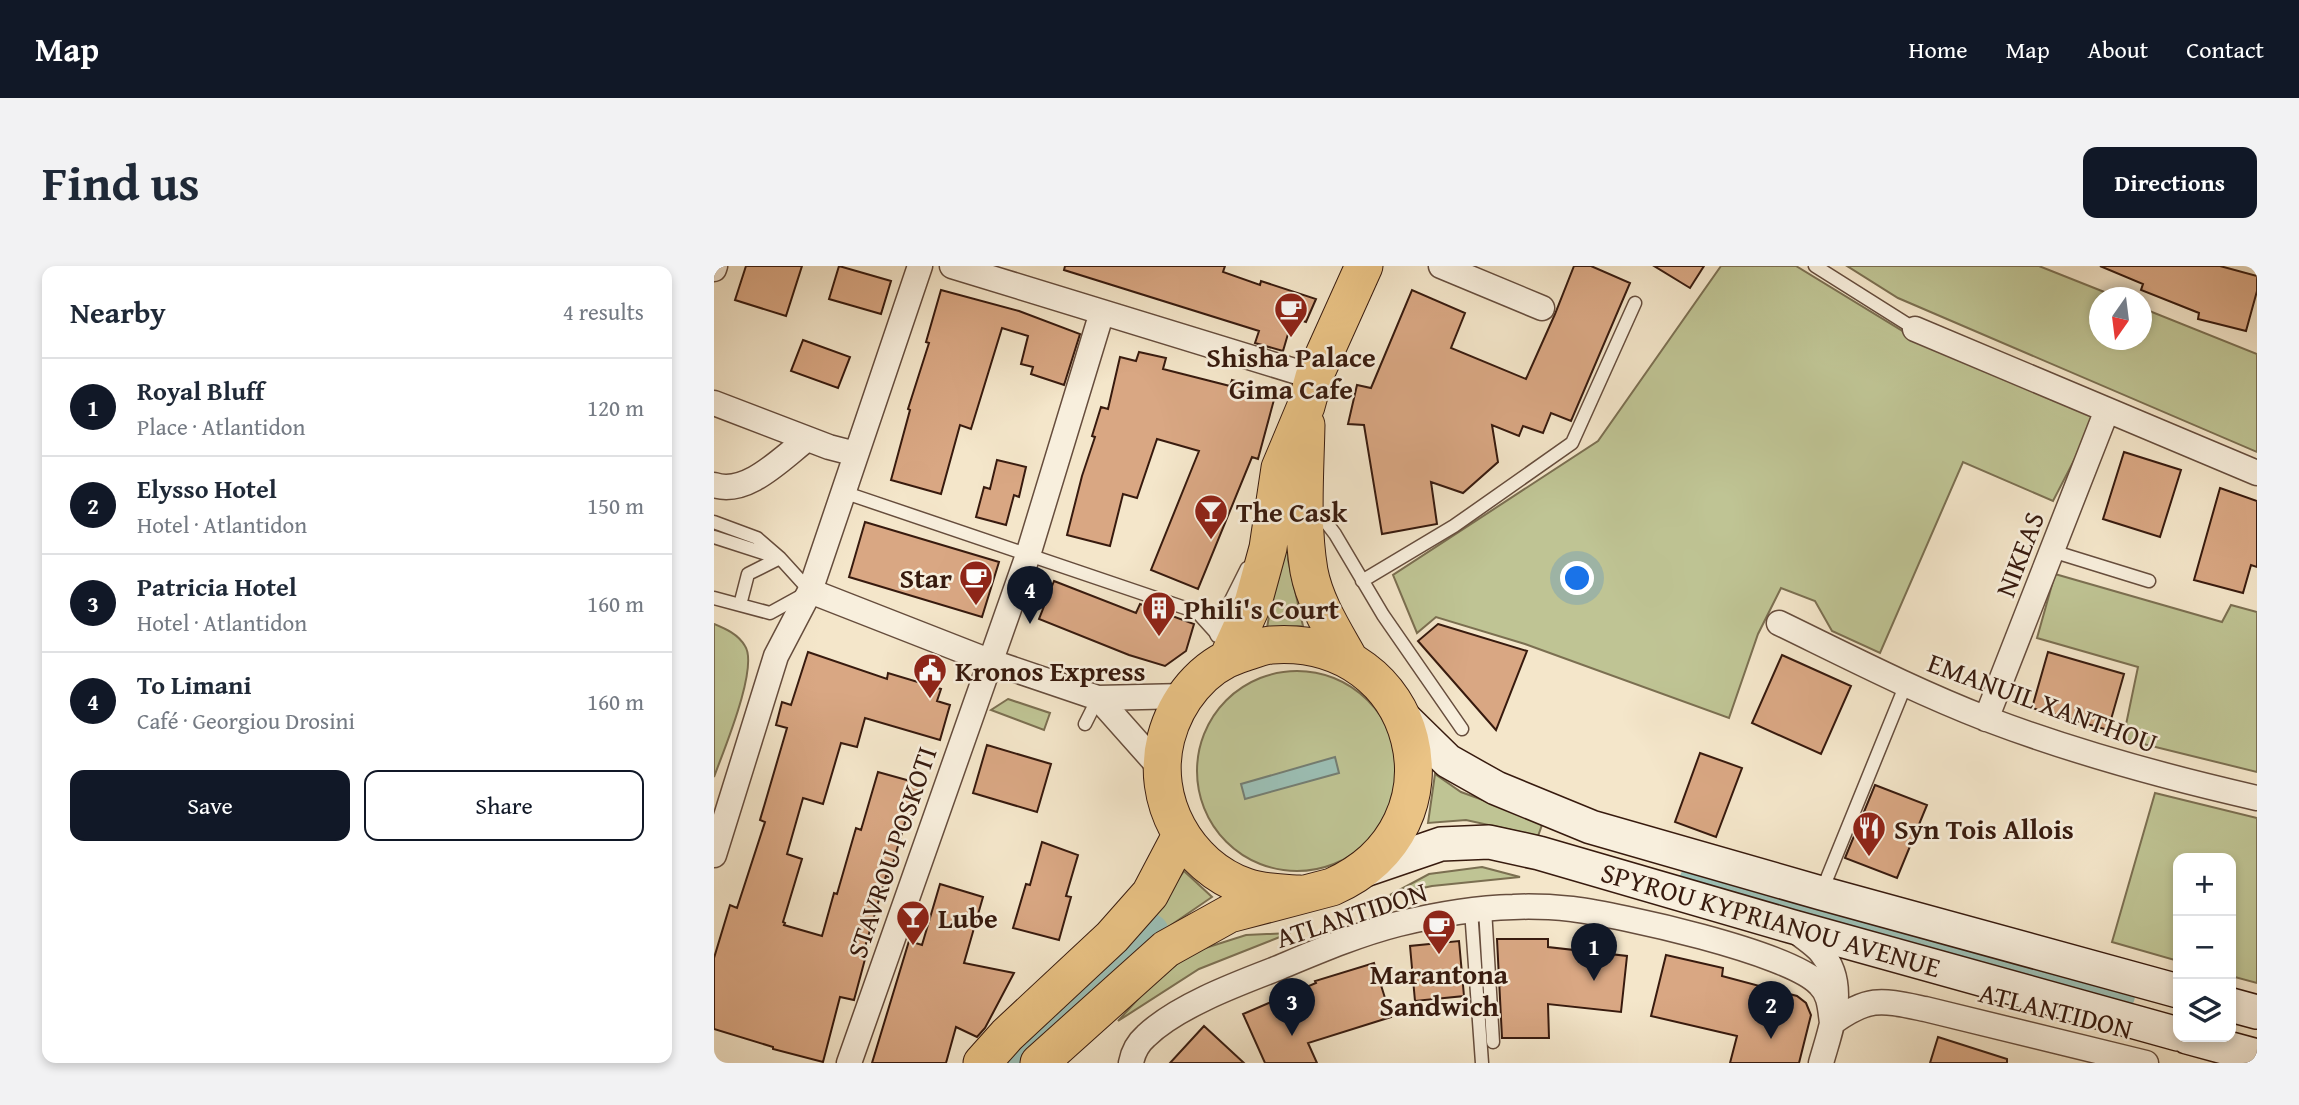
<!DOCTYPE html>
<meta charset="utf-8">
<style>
body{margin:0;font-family:"Gentium Book Plus",serif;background:#f2f2f3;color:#1f2937}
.controls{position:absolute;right:21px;bottom:21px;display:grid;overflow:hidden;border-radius:14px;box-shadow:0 4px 10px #0003}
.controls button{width:63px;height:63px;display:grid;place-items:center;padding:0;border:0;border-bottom:2px solid #e0e1e3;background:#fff;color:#1f2937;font:35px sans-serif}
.compass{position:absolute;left:1375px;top:21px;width:63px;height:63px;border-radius:50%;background:#fff;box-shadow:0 4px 10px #0003;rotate:194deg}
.you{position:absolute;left:864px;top:313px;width:24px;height:24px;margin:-18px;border:5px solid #fff;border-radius:50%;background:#1a73e8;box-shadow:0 0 0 10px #1a73e833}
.badge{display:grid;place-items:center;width:46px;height:46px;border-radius:50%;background:#111827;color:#fff;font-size:23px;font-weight:700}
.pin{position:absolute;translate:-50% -58px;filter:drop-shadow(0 2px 4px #0008)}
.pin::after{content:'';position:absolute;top:37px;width:24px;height:21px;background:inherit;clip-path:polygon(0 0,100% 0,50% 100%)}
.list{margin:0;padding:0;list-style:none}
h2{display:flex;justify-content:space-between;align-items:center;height:91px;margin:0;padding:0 28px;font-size:30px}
h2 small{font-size:23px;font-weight:400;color:#747a83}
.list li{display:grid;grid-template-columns:46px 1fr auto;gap:21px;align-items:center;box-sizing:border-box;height:98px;padding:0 28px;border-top:2px solid #e0e1e3}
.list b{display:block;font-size:26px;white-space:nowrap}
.list p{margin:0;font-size:23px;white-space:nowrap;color:#747a83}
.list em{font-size:23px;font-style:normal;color:#747a83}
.actions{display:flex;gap:14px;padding:21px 28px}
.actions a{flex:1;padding:16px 0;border:2px solid #111827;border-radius:14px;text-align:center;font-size:24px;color:#111827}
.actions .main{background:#111827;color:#fff}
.icon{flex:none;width:38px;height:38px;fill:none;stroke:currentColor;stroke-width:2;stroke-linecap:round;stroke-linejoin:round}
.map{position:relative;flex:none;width:1543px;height:797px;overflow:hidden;border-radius:14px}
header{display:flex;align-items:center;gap:42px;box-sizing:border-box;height:98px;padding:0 35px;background:#111827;color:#fff}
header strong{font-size:33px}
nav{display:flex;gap:38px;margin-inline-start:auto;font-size:24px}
.intro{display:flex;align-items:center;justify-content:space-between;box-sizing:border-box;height:168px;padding:0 42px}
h1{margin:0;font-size:49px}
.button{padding:18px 32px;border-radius:14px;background:#111827;color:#fff;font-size:24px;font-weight:700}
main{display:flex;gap:42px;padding:0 42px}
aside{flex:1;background:#fff;border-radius:14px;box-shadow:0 4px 10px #0003}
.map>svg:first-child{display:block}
</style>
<header>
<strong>Map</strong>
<nav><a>Home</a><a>Map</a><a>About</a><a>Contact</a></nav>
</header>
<div class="intro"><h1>Find us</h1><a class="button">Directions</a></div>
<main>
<aside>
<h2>Nearby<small>4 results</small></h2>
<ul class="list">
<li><span class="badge">1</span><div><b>Royal Bluff</b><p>Place · Atlantidon</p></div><em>120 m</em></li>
<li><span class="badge">2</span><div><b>Elysso Hotel</b><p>Hotel · Atlantidon</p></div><em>150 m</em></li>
<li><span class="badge">3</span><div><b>Patricia Hotel</b><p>Hotel · Atlantidon</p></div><em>160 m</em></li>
<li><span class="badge">4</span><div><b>To Limani</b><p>Café · Georgiou Drosini</p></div><em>160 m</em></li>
</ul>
<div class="actions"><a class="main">Save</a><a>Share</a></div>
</aside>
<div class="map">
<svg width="1543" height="797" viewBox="0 0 1543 797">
<rect width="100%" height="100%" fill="#f4e6ca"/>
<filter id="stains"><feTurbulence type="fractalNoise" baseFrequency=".00286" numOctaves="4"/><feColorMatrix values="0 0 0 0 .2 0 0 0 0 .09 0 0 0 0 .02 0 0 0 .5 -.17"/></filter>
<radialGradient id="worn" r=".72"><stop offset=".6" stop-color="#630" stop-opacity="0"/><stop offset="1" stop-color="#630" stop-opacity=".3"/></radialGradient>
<!-- green -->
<path fill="#bfc494" stroke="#7b6f51" stroke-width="2" d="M1007 0H1082L1192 67 1384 148 1339 235 1249 196 1166 387 1118 365 1101 335 1067 322 1044 368 1015 452 811 378 722 351 703 367 679 309 884 175Z
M1133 0H1325L1403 31 1386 32V74H1428V42L1543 88V186L1184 32Z
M579 208 574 294 589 360 553 362Z
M1341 308 1508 356 1517 339 1543 346V506L1409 473 1424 401 1323 372Z
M0 358C12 363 24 368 31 380 45 401 9 486 0 511Z
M483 505a100 100 0 1 1 200 0a100 100 0 1 1-200 0Z
M294 433 336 447 330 464 277 444Z
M721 508 747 526 829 556 824 570 752 554 714 557Z
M1441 527 1543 552V717L1517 710V592H1464V695L1398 676Z
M768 601 806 611 718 620 676 629 715 608Z
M470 605 498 631 441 670 431 660Z
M576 667 485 703 404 755 444 711 482 685 532 669Z"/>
<!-- water -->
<path fill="#9cc0b6" stroke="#747e73" stroke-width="2" d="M621 491 625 507 531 533 527 518Z"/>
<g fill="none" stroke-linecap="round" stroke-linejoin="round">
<!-- river -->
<path stroke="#9cc0b6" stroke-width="40" d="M985 616 1401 729
M299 797 354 740 435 667"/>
</g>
<!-- building -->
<path fill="#d9a783" stroke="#371a0e" stroke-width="2" d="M32 0H88L72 50 21 34Z
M125 0 177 15 167 48 115 33Z
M351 0H511L509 6 546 19 547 15 602 33 592 56 583 53 577 69 574 68 569 85 541 77 545 65 350 4Z
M860 0H877L916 17 857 155 837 147 829 167 809 160 805 170 778 159 784 196 749 227 717 216 723 258 668 268 650 159 634 158 643 119 657 122 698 24 751 47 737 82 812 113 841 48Z
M940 0H990L976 22Z
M1386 0H1506L1543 10V25L1532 65 1484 53 1485 47 1427 24 1429 18Z
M227 24 305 45 366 68 350 119 317 108 319 101 307 98 314 70 288 62 257 163 246 159 227 228 177 214 196 144 194 143 215 77 212 76Z
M89 74 136 91 124 122 77 105Z
M425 86 452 92 449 103 516 120 518 114 540 120 539 123 561 130 544 193 538 191 484 323 437 304 485 185 443 173 423 232 409 228 396 280 353 269 368 210 381 171 378 170 387 141 394 143 406 91 422 95Z
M1410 186 1467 204 1446 271 1389 253Z
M283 194 312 201 305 231 300 229 292 259 262 251 270 221 276 223Z
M1506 222 1543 235V301L1537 299 1529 327 1480 314Z
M151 256 285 296 268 351 135 311Z
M340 315 422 347 426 338 480 358 472 385 451 400 415 389 325 353Z
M724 358 813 385 782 464 704 375Z
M94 386 173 413 174 407 227 423 223 435 236 439 226 474 151 452 143 481 127 477 109 538 89 532 73 588 88 593 69 656 71 657 70 659 108 670 120 627 123 628 142 562 147 564 164 506 207 518 197 554 192 553 175 611 172 610 151 681 154 682 140 734 126 731 109 796 59 783V781L0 763V692L16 639 23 642 51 556 46 554 73 462 62 459 68 436 77 439Z
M1334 386 1410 408 1394 464 1318 442Z
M1068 389 1137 420 1107 488 1038 457Z
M273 479 337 498 323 546 259 527Z
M986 487 1028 502 1002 571 961 556Z
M1161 519 1213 539 1183 612 1131 592Z
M328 576 364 589 352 630 357 631 345 674 299 662 312 618 316 619Z
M226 618 269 631 250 697 300 707 271 762 263 771 242 761 232 797H158L195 675 208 679Z
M783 673H834V681L913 690 907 746 834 738 835 772H788Z
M745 675 750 730 701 735 696 680Z
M952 689 1009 702 1008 710 1083 730 1092 737 1097 749 1085 797H1016L1023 770 937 750Z
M660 697 677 751 594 777 603 797H551L529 748 602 717 601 715Z
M490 760 530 797H456Z
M1224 771 1293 793V797H1216Z"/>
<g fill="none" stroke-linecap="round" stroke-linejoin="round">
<!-- service casing -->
<g stroke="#664d3d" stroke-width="15">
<path id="service" d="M1101 0 1201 63
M129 226 483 346 501 366
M595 247H605L621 268 669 349 748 463
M0 256 43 272 66 292 96 325 56 347 0 332
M0 271 59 290
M1338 285 1435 315
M648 315 740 260 858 177 921 37
M26 339 34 308 66 292
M503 370 501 366 533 302
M371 458 384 432
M1107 627 1192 418
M771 643 779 776
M757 644 768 797"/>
</g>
<!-- minor casing -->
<g stroke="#664d3d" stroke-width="27">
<path id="minor" d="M238 0 600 111
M727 0 828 42
M0 3 1 0
M1201 63 1543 207
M0 137 115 181 142 188
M0 219C33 230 68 192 93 173
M96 325 275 395 384 432 471 430
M1065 357C1133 390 1201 425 1273 453 1360 486 1451 511 1543 532
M384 432 448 504
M1272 453 1393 144
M0 589 62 390 96 325 206 0
M1082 665C1090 672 1100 678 1107 686 1135 719 1117 761 1107 797
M1118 757C1155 730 1167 734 1211 743L1432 797
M135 797 314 289 388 46
M417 797C419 786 424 777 432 770 462 741 520 719 559 704 600 687 641 669 684 658 721 649 760 642 799 641 818 640 838 641 858 643 906 649 1074 686 1105 718 1116 728 1116 743 1118 757"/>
</g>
<!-- secondary casing -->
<g stroke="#371a0e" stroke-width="36">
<path id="secondary" d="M688 450 734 495 782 522 877 561 1107 627 1464 725
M648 605 727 578 775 576 825 587 1076 660 1464 768
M1517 739 1543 746
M1473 771 1543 790"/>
</g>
<!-- primary casing -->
<g stroke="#371a0e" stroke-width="39">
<path id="primary" d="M592 159C591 207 587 257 595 305 601 337 620 366 635 393
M514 392 539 337 554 282 566 202 592 140 600 111 650 0
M268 797 293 769 398 671 436 628 467 569
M325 797 452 683 515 648 618 621C756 560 707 368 557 379 547 380 536 385 526 388 489 400 462 434 452 472 436 534 472 600 532 621 549 627 567 627 585 628"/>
</g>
<!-- service -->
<use href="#service" stroke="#f8efdd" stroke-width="12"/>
<!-- minor -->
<use href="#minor" stroke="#f8efdd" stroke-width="24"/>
<!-- secondary -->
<use href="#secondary" stroke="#f8efdd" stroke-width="33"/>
<!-- primary -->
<use href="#primary" stroke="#eac385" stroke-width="37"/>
</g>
<!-- icons -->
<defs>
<g id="cafe-pin" transform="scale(1.75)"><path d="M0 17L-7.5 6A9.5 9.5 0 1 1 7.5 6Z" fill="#8f2418" stroke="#f8efdd"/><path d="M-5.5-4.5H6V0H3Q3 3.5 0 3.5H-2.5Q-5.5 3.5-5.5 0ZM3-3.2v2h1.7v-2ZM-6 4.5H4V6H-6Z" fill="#fff"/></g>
<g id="bar-pin" transform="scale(1.75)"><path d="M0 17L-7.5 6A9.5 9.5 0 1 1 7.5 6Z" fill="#8f2418" stroke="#f8efdd"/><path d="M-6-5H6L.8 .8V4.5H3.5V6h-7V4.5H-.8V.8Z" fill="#fff"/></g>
<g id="building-pin" transform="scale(1.75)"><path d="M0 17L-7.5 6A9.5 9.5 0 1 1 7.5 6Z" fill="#8f2418" stroke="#f8efdd"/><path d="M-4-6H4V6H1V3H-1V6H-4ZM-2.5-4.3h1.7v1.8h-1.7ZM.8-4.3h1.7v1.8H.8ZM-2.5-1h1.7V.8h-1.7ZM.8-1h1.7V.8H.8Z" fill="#fff"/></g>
<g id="civic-pin" transform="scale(1.75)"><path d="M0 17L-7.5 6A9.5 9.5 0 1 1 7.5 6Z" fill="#8f2418" stroke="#f8efdd"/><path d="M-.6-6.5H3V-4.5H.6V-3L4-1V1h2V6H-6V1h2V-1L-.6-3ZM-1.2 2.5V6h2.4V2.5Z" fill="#fff"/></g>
<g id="restaurant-pin" transform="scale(1.75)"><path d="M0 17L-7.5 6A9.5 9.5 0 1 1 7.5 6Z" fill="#8f2418" stroke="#f8efdd"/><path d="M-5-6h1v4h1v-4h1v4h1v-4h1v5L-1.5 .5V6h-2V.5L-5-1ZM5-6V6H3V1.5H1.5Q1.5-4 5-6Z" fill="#fff"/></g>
</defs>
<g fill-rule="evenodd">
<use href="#cafe-pin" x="577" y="43"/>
<use href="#bar-pin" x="497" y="245"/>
<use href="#cafe-pin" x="262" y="311"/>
<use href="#building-pin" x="445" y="342"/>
<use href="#civic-pin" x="216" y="404"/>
<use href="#restaurant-pin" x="1155" y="562"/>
<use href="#bar-pin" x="199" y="651"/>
<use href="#cafe-pin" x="725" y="660"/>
</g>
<g text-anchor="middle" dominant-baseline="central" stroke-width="5" stroke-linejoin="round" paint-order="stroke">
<!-- poi labels -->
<g font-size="28" font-weight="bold" fill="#371a0e" stroke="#f8efdd" text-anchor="start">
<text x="577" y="90" text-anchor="middle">Shisha Palace<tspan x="577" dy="32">Gima Cafe</tspan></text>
<text x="522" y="245">The Cask</text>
<text x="238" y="311" text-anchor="end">Star</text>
<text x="470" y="342">Phili's Court</text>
<text x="241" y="404">Kronos Express</text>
<text x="1180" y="562">Syn Tois Allois</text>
<text x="224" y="651">Lube</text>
<text x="725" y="707" text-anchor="middle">Marantona<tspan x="725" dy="32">Sandwich</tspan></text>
</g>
<!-- street labels -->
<g font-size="28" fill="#371a0e" stroke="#f8efdd">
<text transform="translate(1305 288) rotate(-69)">NIKEAS</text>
<text transform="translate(1329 436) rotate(20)">EMANUIL XANTHOU</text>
<text transform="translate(177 586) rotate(-71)">STAVROU POSKOTI</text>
<text transform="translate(637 648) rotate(-18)">ATLANTIDON</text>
<text transform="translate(1057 653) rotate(16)">SPYROU KYPRIANOU AVENUE</text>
<text transform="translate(1342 744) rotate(14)">ATLANTIDON</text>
</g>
</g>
<rect width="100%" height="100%" filter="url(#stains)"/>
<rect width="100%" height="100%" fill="url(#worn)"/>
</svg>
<div class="controls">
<button>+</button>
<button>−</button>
<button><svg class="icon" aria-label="layers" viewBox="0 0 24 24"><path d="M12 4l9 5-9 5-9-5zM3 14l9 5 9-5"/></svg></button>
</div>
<svg class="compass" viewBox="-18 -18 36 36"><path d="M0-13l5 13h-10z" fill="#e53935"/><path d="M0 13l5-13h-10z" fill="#747a83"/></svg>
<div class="you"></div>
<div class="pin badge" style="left:880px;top:715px">1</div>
<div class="pin badge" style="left:1057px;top:773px">2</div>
<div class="pin badge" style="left:578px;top:770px">3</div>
<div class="pin badge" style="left:316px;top:358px">4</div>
</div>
</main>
